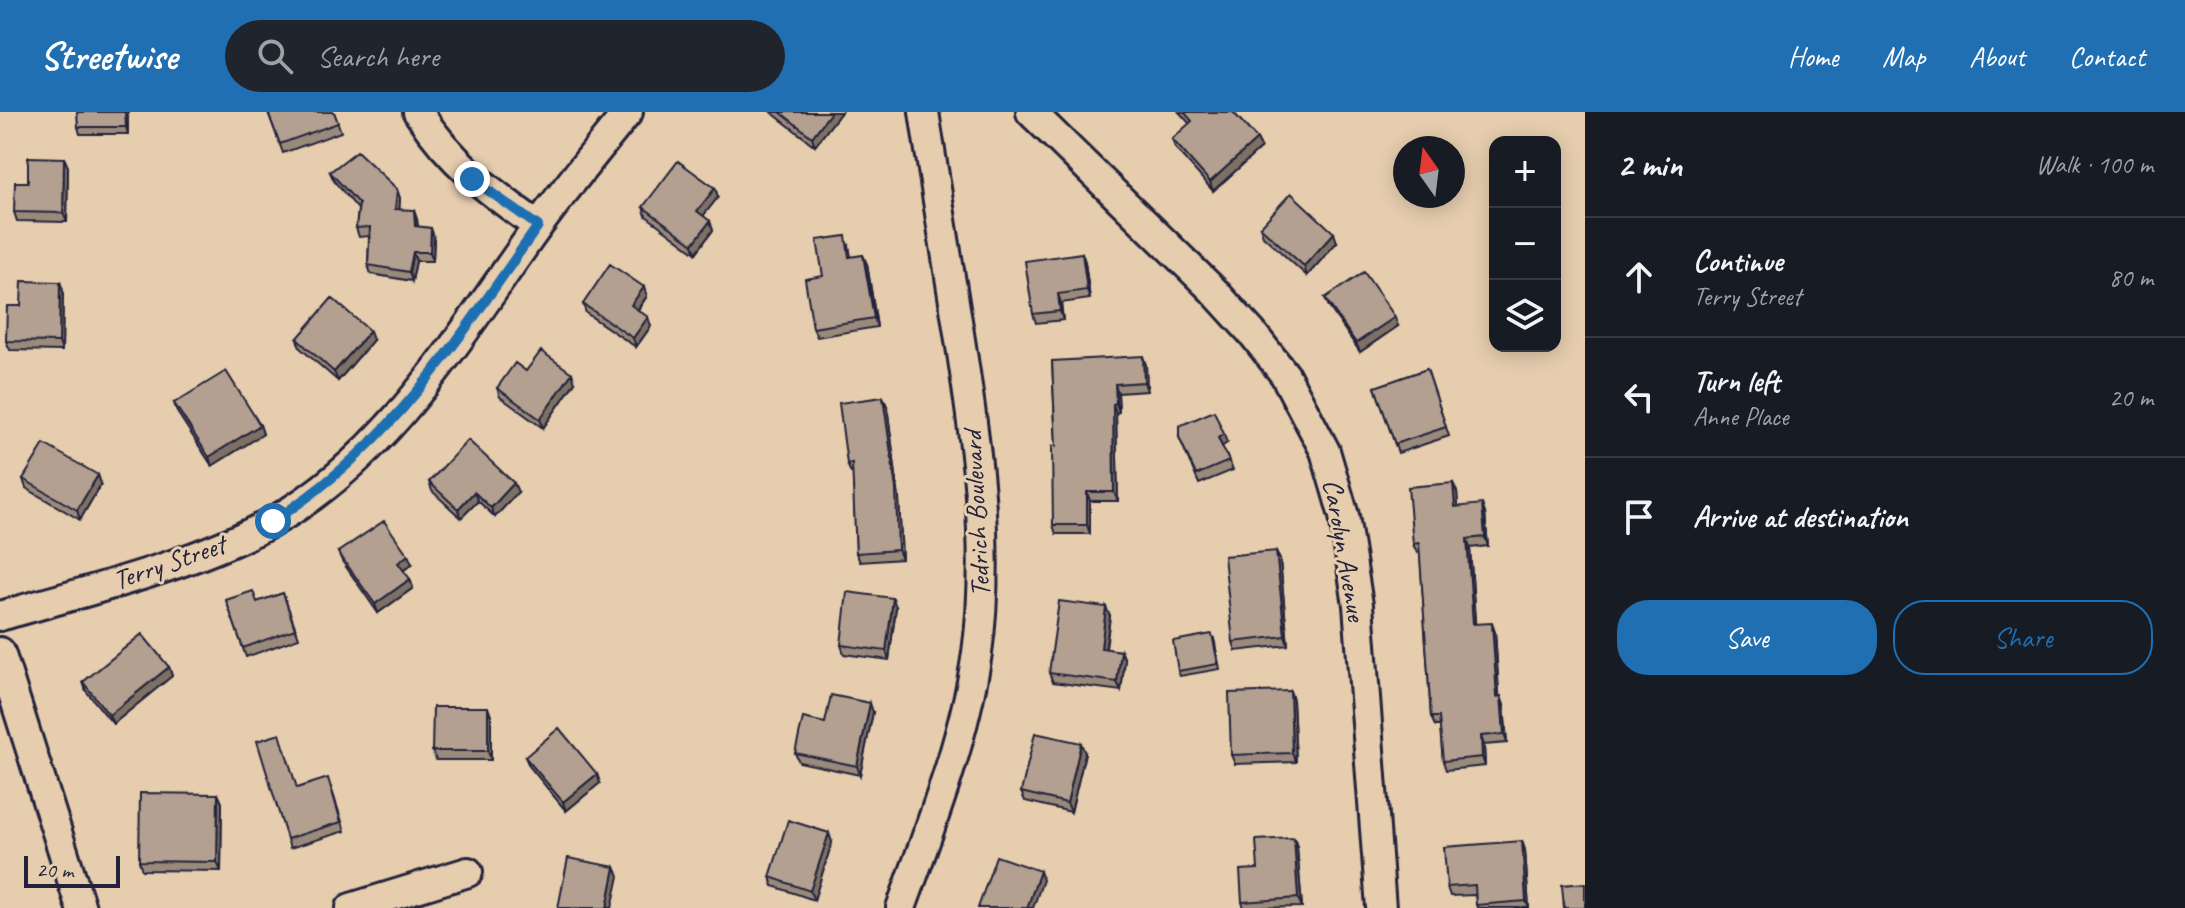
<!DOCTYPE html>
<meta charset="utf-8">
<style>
body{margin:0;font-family:Caveat,sans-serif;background:#20242c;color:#f1f3f6}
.controls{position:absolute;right:24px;top:24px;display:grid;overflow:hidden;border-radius:16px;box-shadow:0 4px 20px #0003}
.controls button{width:72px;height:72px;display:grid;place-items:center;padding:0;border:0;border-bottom:2px solid #363941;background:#171b24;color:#f1f3f6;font:40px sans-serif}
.compass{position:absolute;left:1393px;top:24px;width:72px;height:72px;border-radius:50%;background:#171b24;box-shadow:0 4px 20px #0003;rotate:346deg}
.scale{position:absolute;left:24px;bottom:20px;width:96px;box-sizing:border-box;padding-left:8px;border:4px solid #22223b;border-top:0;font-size:22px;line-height:28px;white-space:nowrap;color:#22223b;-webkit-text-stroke:6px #e6cdae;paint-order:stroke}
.stop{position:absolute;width:24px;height:24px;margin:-18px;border:6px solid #1f6fb2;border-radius:50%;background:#fff}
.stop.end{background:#1f6fb2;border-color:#fff;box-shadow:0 2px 8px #0008}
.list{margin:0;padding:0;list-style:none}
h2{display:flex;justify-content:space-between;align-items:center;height:104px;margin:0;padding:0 32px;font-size:34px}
h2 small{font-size:26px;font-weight:400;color:#9ea1a6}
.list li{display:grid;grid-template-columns:52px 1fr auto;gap:24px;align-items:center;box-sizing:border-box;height:120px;padding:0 32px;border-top:2px solid #363941}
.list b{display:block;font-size:30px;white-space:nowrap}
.list p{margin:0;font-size:26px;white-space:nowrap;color:#9ea1a6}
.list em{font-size:26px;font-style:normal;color:#9ea1a6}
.actions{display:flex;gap:16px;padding:24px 32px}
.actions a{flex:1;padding:18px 0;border:2px solid #1f6fb2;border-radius:32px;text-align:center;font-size:28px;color:#1f6fb2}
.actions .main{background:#1f6fb2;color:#fff}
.icon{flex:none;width:44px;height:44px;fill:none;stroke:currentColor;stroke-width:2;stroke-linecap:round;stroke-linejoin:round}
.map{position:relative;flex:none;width:1585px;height:796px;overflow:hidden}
header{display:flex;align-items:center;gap:48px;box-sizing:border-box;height:112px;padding:0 40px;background:#1f6fb2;color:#fff}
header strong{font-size:38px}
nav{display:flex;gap:44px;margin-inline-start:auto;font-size:28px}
.search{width:560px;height:72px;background:#20242c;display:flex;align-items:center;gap:20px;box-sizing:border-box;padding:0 28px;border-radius:44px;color:#9ea1a6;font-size:30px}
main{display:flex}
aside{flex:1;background:#171b24}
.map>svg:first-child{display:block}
</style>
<header>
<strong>Streetwise</strong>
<div class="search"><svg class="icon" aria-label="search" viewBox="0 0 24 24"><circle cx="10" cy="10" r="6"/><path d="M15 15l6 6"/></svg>Search here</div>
<nav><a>Home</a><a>Map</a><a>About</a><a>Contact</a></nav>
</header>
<main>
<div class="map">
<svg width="1585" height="796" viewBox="0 0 1585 796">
<rect width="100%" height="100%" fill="#e6cdae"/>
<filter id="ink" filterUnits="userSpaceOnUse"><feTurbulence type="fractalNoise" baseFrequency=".0125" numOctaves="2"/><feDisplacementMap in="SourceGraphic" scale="16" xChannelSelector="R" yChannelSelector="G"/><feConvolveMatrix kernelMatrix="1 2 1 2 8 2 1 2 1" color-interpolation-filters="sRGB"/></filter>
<g filter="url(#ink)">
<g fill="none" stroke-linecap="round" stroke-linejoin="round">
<!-- street casing -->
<g stroke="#22223b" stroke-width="34">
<path id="street" d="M418 0C450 50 490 80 538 114
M1031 0 1213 178 1253 222 1285 263 1325 339 1344 404 1358 493 1381 796
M0 504C87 479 195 453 274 409 388 344 457 228 531 124 561 81 595 41 628 0
M0 540 81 796
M351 796 468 760
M901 796C931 713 964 629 977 541 992 432 975 323 958 215 947 144 935 72 924 0"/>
</g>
<!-- street -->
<use href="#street" stroke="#e6cdae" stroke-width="28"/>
</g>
<!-- wall -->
<path fill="#9a8a7c" stroke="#22223b" stroke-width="2" d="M128 0V22H80L78 15Z
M268 0H334L341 20 283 41Z
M771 0H841L815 34Z
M1179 0H1233L1257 27 1261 36 1213 79 1175 36 1172 27 1190 12Z
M64 46 68 55 67 110 17 109 14 100 28 70Z
M330 60 400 86 399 97 417 107 418 114 434 125 433 149H416L412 169 371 162 368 153 369 124 359 125 356 116 358 97 334 69Z
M715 76 718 85 703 104 713 118 696 141 646 104 643 95Z
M1260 115 1337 130 1307 164 1263 124Z
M849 133 851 145 867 152 877 215 817 225 813 216 823 164Z
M1082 141 1085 150 1090 187 1061 191 1063 208 1036 211 1033 202Z
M60 170 63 179 62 239 10 238 6 229 21 194Z
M644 175 647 184 638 198 651 214 636 235 586 201 583 192Z
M1325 186 1398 214 1360 240 1329 195Z
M297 227 373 228 338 269 300 236Z
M1052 249 1146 253 1147 279 1118 281 1119 300 1116 301 1118 389H1090V422H1056L1053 413 1056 334Z
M1427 257 1449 324 1398 341 1375 275Z
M526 259 575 270 543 316 500 285 497 276Z
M883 285 887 294 899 386 902 447 860 450 856 441 853 360 851 361 847 352Z
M174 291 260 313 263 322 212 354 177 300Z
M1179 325 1227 331 1222 334 1233 358 1199 372Z
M98 363 101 372 80 408 26 376 23 367Z
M429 370 518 380 495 405 478 389 461 406 432 379Z
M1453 371 1457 380 1458 394 1485 401 1488 434 1470 436 1475 512 1495 520 1499 584 1504 593 1507 631 1484 633 1485 654 1446 658 1443 649 1440 614H1435L1431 605 1420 440 1417 441 1413 432Z
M1276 439 1280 448 1288 533 1236 539 1233 530Z
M338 440 412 452 403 459 410 467 413 476 378 501 342 449Z
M283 481 299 526 246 545 226 488 257 490Z
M896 495 889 548 844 542 841 533Z
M1110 504 1106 537 1121 539 1125 548 1121 579 1053 570 1049 561Z
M1214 526 1220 557 1180 564 1178 559Z
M169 555 172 564 113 612 86 579 83 570Z
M1290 579 1293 588 1296 650 1235 652 1231 643Z
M873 600 860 663 799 650 795 641 825 611Z
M491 604V648H436L432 639Z
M1085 641 1071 700 1025 689 1021 680Z
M525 645 597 662 600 671 566 699 529 654Z
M331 675 345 719 290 736 287 727 297 676Z
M218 682 222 691 221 759 142 758 139 749Z
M1294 726 1297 735 1302 795 1244 796 1242 790 1258 757Z
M1522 729 1525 738 1529 796H1477L1475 783 1450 784 1447 775Z
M832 730 814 788 773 774 770 765Z"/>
<!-- shaded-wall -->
<path fill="#7d7065" stroke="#22223b" stroke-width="2" d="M125 0H128V22L126 15Z
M831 0H841L815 34 812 25Z
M1257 27 1261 36 1213 79 1210 70Z
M64 46 68 55 67 110 63 101Z
M715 76 718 85 700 108 697 99Z
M397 77 400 86 399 106 395 97Z
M414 98 417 107 418 123 415 114Z
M710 109 713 118 696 141 693 132Z
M431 116 434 125 433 149 430 140Z
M1334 121 1337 130 1307 164 1304 154Z
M413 140 416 149 412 169 409 160Z
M1082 141 1085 150 1090 187 1087 178Z
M863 143 867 152 877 215 874 206Z
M60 170 63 179 62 239 59 230Z
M644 175 647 184 634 202 631 193Z
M1058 182 1061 191 1063 208 1060 199Z
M648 205 651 214 636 235 633 226Z
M1395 205 1398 214 1360 240 1356 231Z
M370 219 373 228 338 269 334 260Z
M1143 244 1146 253 1147 279 1144 270Z
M572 261 575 270 543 316 540 307Z
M1115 272 1118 281 1119 300 1116 291Z
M883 285 887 294 899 386 902 447 898 438Z
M1113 292 1116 301 1118 389 1114 380Z
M260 313 263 322 212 354 209 345Z
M1224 322 1227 331 1221 335 1218 326Z
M98 363 101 372 80 408 77 398Z
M514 371 518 380 495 405 491 396Z
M1453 371 1457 380 1459 404 1455 395Z
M474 380 478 389 461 406 458 397Z
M1087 380 1090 389V422L1087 413Z
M1482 392 1485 401 1488 434 1485 425Z
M1467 427 1470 436 1476 521 1473 512Z
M1276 439 1280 448 1288 533 1285 524Z
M408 443 412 452 401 460 398 451Z
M410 467 413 476 378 501 375 492Z
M893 486 896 495 889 548 886 539Z
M1106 495 1110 504 1104 546 1101 536Z
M1492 511 1495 520 1500 594 1497 585Z
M1121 539 1125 548 1121 579 1117 570Z
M169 555 172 564 113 612 109 603Z
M1290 579 1293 588 1296 650 1292 641Z
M1501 584 1504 593 1507 631 1504 622Z
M870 591 873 600 860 663 857 654Z
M488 595 491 604V648L488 639Z
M1481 624 1484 633 1485 654 1482 645Z
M1081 631 1085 641 1071 700 1067 691Z
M597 662 600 671 566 699 563 690Z
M218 682 222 691 221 759 217 750Z
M829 721 832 730 814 788 810 779Z
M1294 726 1297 735 1302 795 1298 786Z
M1522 729 1525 738 1529 796 1526 789Z
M615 755 619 764 612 796H607Z
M1040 759 1043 768 1033 796H1027Z"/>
<!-- building -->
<path fill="#b3a090" stroke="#22223b" stroke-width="2" d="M77 0H125L126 15H78Z
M268 0H334L338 11 280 32Z
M780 0H831L812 25Z
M1184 0H1233L1257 27 1210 70 1172 27 1192 9Z
M357 39 397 77 395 97 414 98 415 114 431 116 430 140H413L409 160 368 153 370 115 356 116 359 92 330 60Z
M28 45 64 46 63 101 14 100 15 70H28Z
M678 49 715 76 697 99 710 109 693 132 643 95Z
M1291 81 1334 121 1304 154 1260 115Z
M846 124 849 145 863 143 874 206 813 216 805 167 823 164 817 128Z
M1082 141 1087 178 1058 182 1060 199 1033 202 1025 149Z
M610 152 644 175 631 193 648 205 633 226 583 192Z
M1364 160 1395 205 1356 231 1325 186Z
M22 169 60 170 59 230 6 229 7 194H21Z
M332 186 370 219 334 260 297 227Z
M541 239 572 261 540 307 497 276 515 251 526 259Z
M1143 244 1144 270 1115 272 1116 291 1113 292 1114 380H1087V413H1053L1052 334H1056L1052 249Z
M1427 257 1446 315 1395 332 1375 275Z
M226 259 260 313 209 345 174 291Z
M883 285 896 377 898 438 856 441 852 351 847 352 839 291Z
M1214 299 1224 322 1218 326 1229 349 1196 363 1179 325V314Z
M468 328 514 371 491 396 474 380 458 397 429 370Z
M44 332 98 363 77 398 23 367Z
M1453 371 1455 395 1482 392 1485 425 1467 427 1473 512 1492 511 1497 585 1501 584 1504 622 1481 624 1482 645 1443 649 1439 605H1431L1419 431 1413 432 1408 375Z
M384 409 408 443 398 451 410 467 375 492 338 440Z
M1276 439 1285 524 1233 530 1224 444Z
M253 479 257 490 283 481 295 517 243 536 226 488Z
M847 480 893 486 886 539 841 533Z
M1059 489 1106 495 1101 536 1121 539 1117 570 1049 561Z
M142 522 169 555 109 603 83 570Z
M1212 522 1218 552 1178 559 1173 529Z
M1290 579 1292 641 1231 643 1229 581Z
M831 583 870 591 857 654 795 641 803 606 825 611Z
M433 595H488V639H432Z
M559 616 597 662 563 690 525 645Z
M1035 621 1081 631 1067 691 1021 680Z
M280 622 297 676 328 666 341 710 287 727 257 629Z
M140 681 218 682 217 750 139 749Z
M788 708 829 721 810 779 770 765Z
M1294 726 1298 786 1242 790 1240 758 1258 757 1256 728Z
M1522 729 1526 789 1476 793 1475 773 1447 775 1444 735Z
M996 744 1040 759 1027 796H978Z
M568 746 615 755 607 796H558Z
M1585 771V796H1564L1562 773Z"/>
</g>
<g fill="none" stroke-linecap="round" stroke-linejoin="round" filter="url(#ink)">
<!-- route -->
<path stroke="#1f6fb2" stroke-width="10" d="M273 409C395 331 456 229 538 114L472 67"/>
</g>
<g text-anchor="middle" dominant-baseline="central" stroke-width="6" stroke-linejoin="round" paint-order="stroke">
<!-- street labels -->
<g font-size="28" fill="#22223b" stroke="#e6cdae">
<text transform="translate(976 402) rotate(-93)">Tedrich Boulevard</text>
<text transform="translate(1345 438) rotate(80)">Carolyn Avenue</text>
<text transform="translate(169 450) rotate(-19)">Terry Street</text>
</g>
</g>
</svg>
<div class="controls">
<button>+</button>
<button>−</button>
<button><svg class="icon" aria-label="layers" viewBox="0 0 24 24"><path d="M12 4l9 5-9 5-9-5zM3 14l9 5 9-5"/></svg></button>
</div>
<svg class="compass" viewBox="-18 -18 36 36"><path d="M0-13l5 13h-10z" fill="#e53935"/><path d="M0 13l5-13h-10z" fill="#9ea1a6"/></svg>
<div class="scale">20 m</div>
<div class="stop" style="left:273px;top:409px"></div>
<div class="stop end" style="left:472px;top:67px"></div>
</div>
<aside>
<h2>2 min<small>Walk · 100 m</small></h2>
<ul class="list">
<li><svg class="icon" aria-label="ahead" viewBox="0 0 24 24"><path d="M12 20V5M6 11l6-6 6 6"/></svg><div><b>Continue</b><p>Terry Street</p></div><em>80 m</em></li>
<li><svg class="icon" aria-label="left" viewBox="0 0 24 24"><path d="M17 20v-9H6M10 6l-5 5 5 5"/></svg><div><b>Turn left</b><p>Anne Place</p></div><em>20 m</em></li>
<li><svg class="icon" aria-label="arrive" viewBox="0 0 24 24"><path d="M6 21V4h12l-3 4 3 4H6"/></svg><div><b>Arrive at destination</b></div></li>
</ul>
<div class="actions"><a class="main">Save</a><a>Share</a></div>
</aside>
</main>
